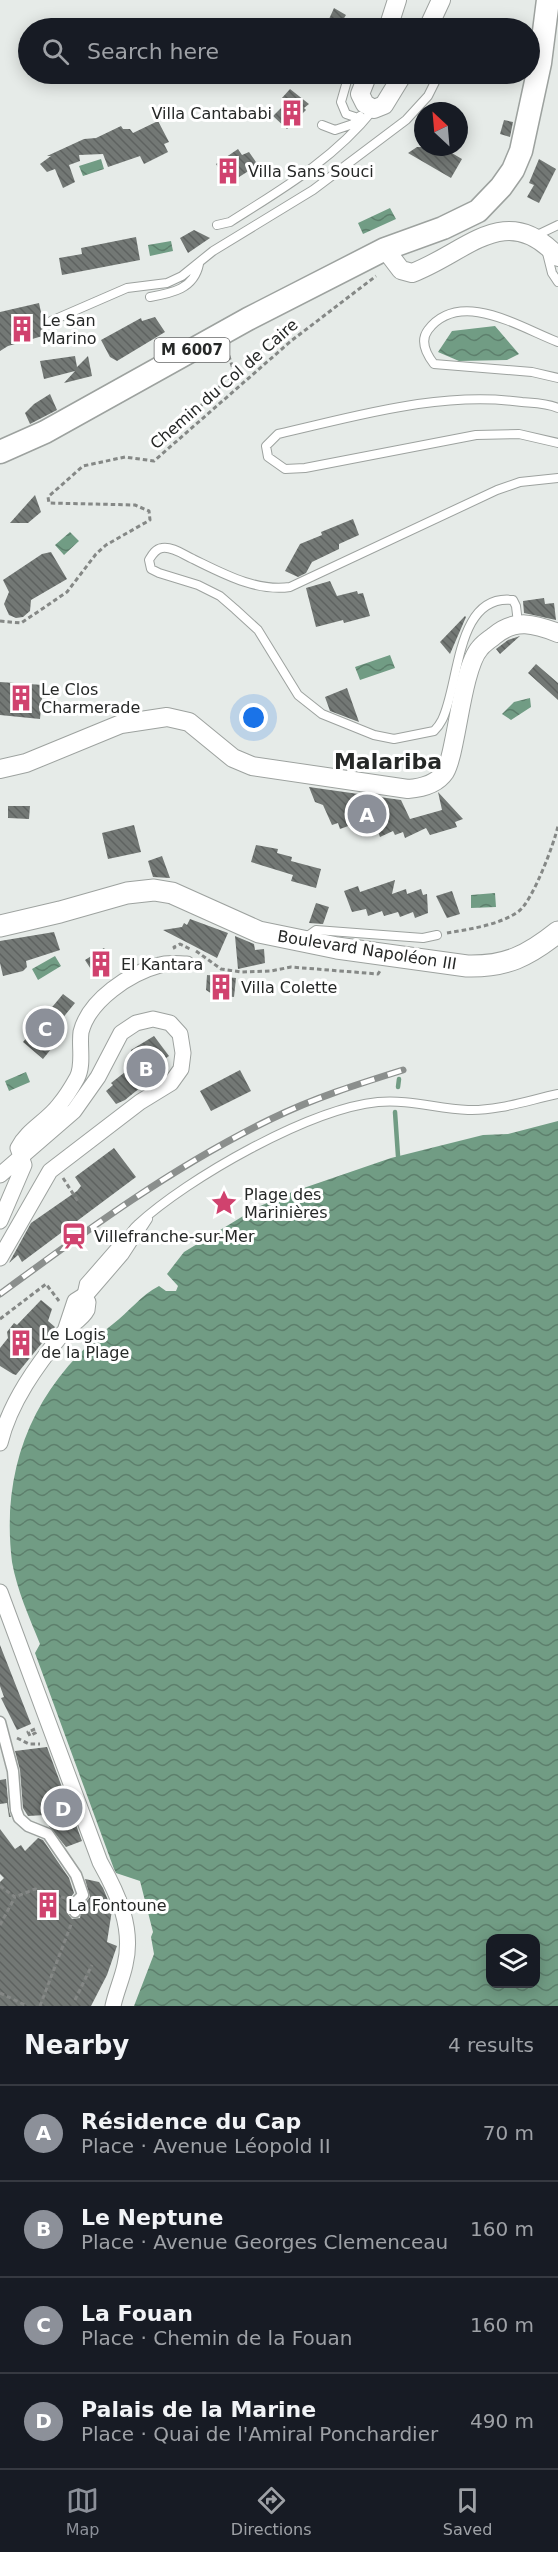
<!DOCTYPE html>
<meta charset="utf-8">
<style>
body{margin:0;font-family:"DejaVu Sans",sans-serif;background:#20242c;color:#f1f3f6}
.controls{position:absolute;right:18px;bottom:18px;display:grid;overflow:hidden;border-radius:12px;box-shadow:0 3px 15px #0003}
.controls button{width:54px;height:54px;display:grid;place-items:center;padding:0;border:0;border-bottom:2px solid #363941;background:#171b24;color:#f1f3f6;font:30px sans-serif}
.compass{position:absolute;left:414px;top:102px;width:54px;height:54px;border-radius:50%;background:#171b24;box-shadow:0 3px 15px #0003;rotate:334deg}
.you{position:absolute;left:254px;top:718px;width:21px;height:21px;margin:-15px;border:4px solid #fff;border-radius:50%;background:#1a73e8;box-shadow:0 0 0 9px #1a73e833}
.badge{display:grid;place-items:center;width:39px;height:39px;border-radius:50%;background:#8c9099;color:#fff;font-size:20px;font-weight:700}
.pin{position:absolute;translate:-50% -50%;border:3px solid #fff;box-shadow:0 2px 6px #0006}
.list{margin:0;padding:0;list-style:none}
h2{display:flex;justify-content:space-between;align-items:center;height:78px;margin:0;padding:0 24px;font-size:26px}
h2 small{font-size:20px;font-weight:400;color:#9ea1a6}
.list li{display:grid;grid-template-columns:39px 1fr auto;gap:18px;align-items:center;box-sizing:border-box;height:96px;padding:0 24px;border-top:2px solid #363941}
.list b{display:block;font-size:22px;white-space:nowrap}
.list p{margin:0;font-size:20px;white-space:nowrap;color:#9ea1a6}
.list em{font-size:20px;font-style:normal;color:#9ea1a6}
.icon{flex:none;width:33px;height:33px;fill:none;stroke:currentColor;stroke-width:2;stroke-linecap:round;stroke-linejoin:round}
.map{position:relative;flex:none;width:558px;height:2006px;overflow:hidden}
.search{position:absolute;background:#171b24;box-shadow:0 3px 15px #0003;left:18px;right:18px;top:18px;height:66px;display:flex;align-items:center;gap:15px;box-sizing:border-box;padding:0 21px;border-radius:33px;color:#9ea1a6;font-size:22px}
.sheet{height:462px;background:#171b24}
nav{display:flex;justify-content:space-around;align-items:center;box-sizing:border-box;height:84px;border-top:2px solid #363941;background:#171b24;font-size:16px;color:#9ea1a6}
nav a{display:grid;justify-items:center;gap:3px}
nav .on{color:#8c9099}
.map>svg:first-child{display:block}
</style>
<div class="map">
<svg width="558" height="2006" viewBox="0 0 558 2006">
<defs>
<pattern id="water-waves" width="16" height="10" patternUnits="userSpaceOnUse" patternTransform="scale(1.5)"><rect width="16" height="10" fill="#719c84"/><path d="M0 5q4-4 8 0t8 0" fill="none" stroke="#5d7f6c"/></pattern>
<pattern id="building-back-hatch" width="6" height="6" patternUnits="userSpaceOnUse" patternTransform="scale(1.5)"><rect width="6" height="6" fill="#737875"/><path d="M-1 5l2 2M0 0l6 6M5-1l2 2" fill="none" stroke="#5e6260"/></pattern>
</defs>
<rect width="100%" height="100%" fill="#e6ebe8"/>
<!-- water -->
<path fill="url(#water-waves)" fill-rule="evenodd" d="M101 159 104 169 83 176 79 166Z
M390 208 396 219 363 234 358 223Z
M171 241 173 251 150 256 148 245Z
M495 326 519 354 507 360 459 361 438 352 452 331Z
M70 532 79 541 64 555 55 545Z
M390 655 395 668 360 680 355 667Z
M530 698 531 707 511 720 502 714 514 702Z
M495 893 496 907 471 908V895Z
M55 956 61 966 38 980 32 969Z
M26 1072 30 1082 9 1091 5 1081Z
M558 1121V2006H134L154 1954 151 1937 153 1932 140 1881 116 1873 114 1869 35 1653 40 1644C29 1617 17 1590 12 1562 0 1464 36 1383 113 1324 129 1312 141 1295 159 1286L166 1291H176L178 1286 167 1274 184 1252 258 1207 292 1192 391 1158 483 1135 508 1134ZM490 1938H536V1984H490Z"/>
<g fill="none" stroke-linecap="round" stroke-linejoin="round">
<!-- stream -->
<path stroke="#719c84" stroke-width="4.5" d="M398 1087 399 1079
M395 1112 398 1156"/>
</g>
<!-- building -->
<path fill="url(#building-back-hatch)" d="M334 8 346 15 338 28H325Z
M290 89 309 104 304 108 306 110 287 129 273 116 285 104 281 99Z
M504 120 513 122 510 137 500 134Z
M158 121 169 142 164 144 168 152 144 164 140 156 108 167 103 154 79 155 80 161 69 165 75 182 63 188 55 169 47 172 40 164 51 156H47L84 139 96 138 121 126 123 129H130L133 133Z
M417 147H441L449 154 450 152 462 159 451 178 408 153Z
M238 149 242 155 249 152 258 165 228 184 216 164Z
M539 159 556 169 539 203 527 197 534 185 529 183Z
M194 230 210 238 188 253 180 238Z
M136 237 140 260 62 275 59 258 82 254 81 248Z
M39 303 46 335 8 346 0 351V312Z
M155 317 165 332 117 361 110 357 101 340 141 318 142 321Z
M75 356 77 367 88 356 92 376 64 383 75 371 44 379 40 361Z
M50 394 57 410 30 424 25 413 34 404Z
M35 495 41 512 28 523H10Z
M353 519 359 535 339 544V549L312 562 306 573 298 577 285 571 300 544 322 535 321 532Z
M51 552 67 579 31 600 30 611 23 617 16 618 9 615 4 604 9 592 3 580 42 554Z
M330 581 337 596 357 591 358 594 363 593 370 616 344 623 343 620 316 627 306 588Z
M544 598 545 604 554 603 556 620 524 613 523 601Z
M465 616 466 617 450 654 440 642Z
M520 636 500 654 496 649 508 640Z
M536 664 558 683V700L528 673Z
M0 682 43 685 40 719 0 715Z
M347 688 359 722 330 711 325 697Z
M309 787 401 800 410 819 442 810 438 792 463 819 455 822 457 827 430 835 426 828 405 838 403 832 395 835 393 831 380 837 377 829 373 831 372 828 362 832 360 827 353 829 351 825 340 829 338 823 332 825 323 805 315 802Z
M8 806H30L29 819 8 818Z
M134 825 141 852 108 859 102 833Z
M256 845 278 849 277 853 292 857 291 861 321 869 316 888 291 881 293 875 251 862Z
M162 856 170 878 153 877 148 861Z
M395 880 392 894 406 889 407 894 421 889 423 895 427 894 428 913 415 918 413 912 400 917 398 912 384 916 382 911 368 916 366 909 352 912 344 891 358 886 360 892Z
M452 891 460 914 447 918 436 896Z
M316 903 329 907 323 924 309 923Z
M190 919 228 933 217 958 163 930 182 927 184 923 187 925Z
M54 932 60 950 26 961 27 967 23 971 3 976 0 963V941Z
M235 936 254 944 255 950 264 949 265 963 238 969Z
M104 948 111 958 96 977 85 960Z
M207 975 236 978 234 997 227 996 223 1001 206 990Z
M63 994 75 1003 52 1031 60 1038 43 1059 23 1042Z
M154 1036 169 1056 163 1060 162 1070 125 1100 116 1104 106 1091 113 1085 111 1083 134 1065 130 1057 131 1050Z
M240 1070 251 1091 211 1111 200 1091Z
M114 1148 136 1177 22 1262 18 1255 9 1263 31 1223 77 1191 81 1186 75 1177Z
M41 1300 52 1309 48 1321 55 1327 16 1375 13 1374 0 1366V1348L8 1338 7 1332 14 1323 17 1325Z
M0 1645 31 1724 17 1730 1 1698 4 1697 0 1686Z
M47 1747 82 1841 66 1847 49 1826 62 1814 28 1816 23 1808 20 1770 15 1751Z
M6 1779 9 1811 11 1817H9L7 1803 0 1804V1780Z
M0 1829 15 1849 21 1845 25 1851 38 1838 43 1840 69 1878 74 1893 67 1902 68 1914 72 1919 80 1918 82 1907 90 1897 85 1879 99 1882 103 1888 112 1910 107 1942 117 1946 107 1975 91 2006H0V1882L4 1878 0 1874Z"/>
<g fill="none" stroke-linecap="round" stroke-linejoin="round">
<!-- service casing -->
<g stroke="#9da29f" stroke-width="10">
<path id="service" d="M349 74 341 102 346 114 358 118
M322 125 335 130 353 124 360 116
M217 225 230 222C282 189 334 159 373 110
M535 236 558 225
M547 253 552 273 558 282
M150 297C172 293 194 289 199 264
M51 321 127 288 167 283 182 276 213 251 313 190 406 120 428 96 439 74
M558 342C521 328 460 288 428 330 419 342 427 355 434 364L532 372 558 378
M558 408C547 403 534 403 522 402 439 391 358 416 278 434L266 446 268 457 285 469 305 468 476 435 519 434 558 443
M518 623 516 606 513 600C455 593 460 685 442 720 440 724 437 728 434 731L394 739 374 735 322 714 298 695 258 630 235 609 220 596 198 585 159 573 151 569 149 560C152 555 155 549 162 548 172 546 184 555 193 559 222 573 256 592 290 587L497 490 520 482 558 478
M305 938 316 930 423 938 437 935
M82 1292 84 1283 125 1236
M81 1297C93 1281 107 1267 119 1251 125 1243 129 1232 137 1225 188 1178 309 1109 378 1102 409 1099 438 1109 468 1110 498 1111 529 1100 558 1094
M87 1299 124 1256 148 1219"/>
</g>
<!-- pedestrian casing -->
<g stroke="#9da29f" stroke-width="13">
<path id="pedestrian" d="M0 1722 13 1771 16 1810 19 1818 28 1826 48 1834 76 1875 83 1895 74 1904 75 1912"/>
</g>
<!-- minor casing -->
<g stroke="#9da29f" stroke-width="17">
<path id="minor" d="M0 1175 74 1111 98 1077 121 1033 136 1023 153 1019 170 1023 180 1034 183 1053 181 1069 171 1083 140 1102 50 1171 0 1258
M0 1221 24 1165 18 1148C27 1130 47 1121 59 1105 66 1097 72 1087 77 1078 84 1065 79 1046 81 1032 89 1000 130 973 160 965 168 962 179 964 187 964
M0 1443C10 1402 37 1365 63 1333 70 1325 82 1320 87 1310L88 1302 83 1296 75 1301 65 1331
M0 1592 100 1862C118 1894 134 1928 125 1965 122 1979 116 1992 113 2006"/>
</g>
<!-- tertiary casing -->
<g stroke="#9da29f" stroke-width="20">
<path id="tertiary" d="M388 28 397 0
M428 28 441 0
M368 74 360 94 365 104 374 109 384 105 403 74
M385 249 401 270 412 273C466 253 506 199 558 257
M0 769 26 763 121 724 167 717 189 722 233 758 252 766 408 789C421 788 437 784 445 772 450 763 452 751 454 741 459 719 466 663 480 648 484 643 489 640 494 636 515 618 535 624 558 633"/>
</g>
<!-- secondary casing -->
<g stroke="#9da29f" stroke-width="23">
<path id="secondary" d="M0 926 60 912 127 893 154 890 172 893 259 932 337 948 467 966C506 967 528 956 558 932"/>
</g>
<!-- primary casing -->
<g stroke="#9da29f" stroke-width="25">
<path id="primary" d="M0 452 45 432 248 319 385 249 443 228 478 211 501 187 513 170 521 151 540 63 548 0"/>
</g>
<!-- path -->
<path stroke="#858886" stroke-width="3" stroke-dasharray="4.5 3" stroke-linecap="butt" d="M180 427 234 372 227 350
M0 621 21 623 45 607 67 592 96 554 106 545 150 520 149 511 135 505 49 503 48 497 83 466 125 457 154 461 291 341 376 276
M447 933C470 929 500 925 519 911 533 900 554 844 558 826
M175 949 174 947 180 944 190 949
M196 951 221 969 241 972 271 971 291 967 378 974 380 971
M63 1178 79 1203
M0 1319 46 1284 59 1301
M35 1729 28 1732 30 1736 35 1733 36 1735
M17 1738 29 1744H40
M0 1886 15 1897 35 1889 65 1898
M0 1925 15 1897
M0 1993 27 2006
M75 2000 92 1965
M40 2006 72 1922"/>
<!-- service -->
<use href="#service" stroke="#fff" stroke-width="8"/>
<!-- pedestrian -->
<use href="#pedestrian" stroke="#fff" stroke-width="10"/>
<!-- minor -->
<use href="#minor" stroke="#fff" stroke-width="15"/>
<!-- tertiary -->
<use href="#tertiary" stroke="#fff" stroke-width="18"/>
<!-- secondary -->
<use href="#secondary" stroke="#fff" stroke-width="21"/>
<!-- primary -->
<use href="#primary" stroke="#fff" stroke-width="22"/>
<!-- rail casing -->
<g stroke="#8b8f8d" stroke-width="7">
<path id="rail" d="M0 1294C87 1230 174 1166 271 1119 314 1098 358 1084 403 1070"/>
</g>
<!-- rail -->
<use href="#rail" stroke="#fff" stroke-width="4.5" stroke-dasharray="14" stroke-linecap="butt"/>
</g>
<!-- icons -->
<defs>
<g id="building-bare" transform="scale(2.07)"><path d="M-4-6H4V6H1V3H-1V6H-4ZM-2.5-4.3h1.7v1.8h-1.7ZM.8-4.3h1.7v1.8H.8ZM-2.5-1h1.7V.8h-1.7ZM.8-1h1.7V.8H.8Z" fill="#d0426e" stroke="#fff" stroke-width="2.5" paint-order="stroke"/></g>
<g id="sight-bare" transform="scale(2.07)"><path d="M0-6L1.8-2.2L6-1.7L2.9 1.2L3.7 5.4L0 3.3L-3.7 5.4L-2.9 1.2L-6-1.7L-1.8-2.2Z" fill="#d0426e" stroke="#fff" stroke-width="2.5" paint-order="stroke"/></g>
<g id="station-bare" transform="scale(2.07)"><path d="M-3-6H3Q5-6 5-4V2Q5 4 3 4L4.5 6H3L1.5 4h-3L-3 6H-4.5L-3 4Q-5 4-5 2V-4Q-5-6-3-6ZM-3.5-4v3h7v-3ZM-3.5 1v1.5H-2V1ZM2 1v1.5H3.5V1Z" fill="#d0426e" stroke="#fff" stroke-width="2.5" paint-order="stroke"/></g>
</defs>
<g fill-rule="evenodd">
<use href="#building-bare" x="292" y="113"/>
<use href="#building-bare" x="228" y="171"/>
<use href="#building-bare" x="22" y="329"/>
<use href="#building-bare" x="21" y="698"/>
<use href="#building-bare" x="101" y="964"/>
<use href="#building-bare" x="221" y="987"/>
<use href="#sight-bare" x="224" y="1203"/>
<use href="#station-bare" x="74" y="1236"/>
<use href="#building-bare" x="21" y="1343"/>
<use href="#building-bare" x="48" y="1905"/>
</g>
<g text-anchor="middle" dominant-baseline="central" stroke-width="6" stroke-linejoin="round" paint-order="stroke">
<!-- shield labels -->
<rect fill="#fff" stroke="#676868" stroke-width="1.5" x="154.5" y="338" width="75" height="24" rx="4.5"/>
<g font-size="15" font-weight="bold" fill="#262827">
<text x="192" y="350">M 6007</text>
</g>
<!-- poi labels -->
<g font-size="16" fill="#262827" stroke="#fff" text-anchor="start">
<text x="272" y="113" text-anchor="end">Villa Cantababi</text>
<text x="248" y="171">Villa Sans Souci</text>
<text x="42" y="320">Le San<tspan x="42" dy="18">Marino</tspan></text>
<text x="41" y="689">Le Clos<tspan x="41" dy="18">Charmerade</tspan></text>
<text x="121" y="964">El Kantara</text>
<text x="241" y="987">Villa Colette</text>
<text x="244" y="1194">Plage des<tspan x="244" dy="18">Marinières</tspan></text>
<text x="94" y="1236">Villefranche-sur-Mer</text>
<text x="41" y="1334">Le Logis<tspan x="41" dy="18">de la Plage</tspan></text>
<text x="68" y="1905">La Fontoune</text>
</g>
<!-- street labels -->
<g font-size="16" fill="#262827" stroke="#fff">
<text transform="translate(224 384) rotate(-41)">Chemin du Col de Caire</text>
<text transform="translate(367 950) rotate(9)">Boulevard Napoléon III</text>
</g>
<!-- district labels -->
<g font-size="22" font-weight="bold" fill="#262827" stroke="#fff">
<text x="388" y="761">Malariba</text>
</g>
</g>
</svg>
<div class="controls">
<button><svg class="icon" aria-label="layers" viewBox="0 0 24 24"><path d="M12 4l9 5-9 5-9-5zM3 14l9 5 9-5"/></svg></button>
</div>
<svg class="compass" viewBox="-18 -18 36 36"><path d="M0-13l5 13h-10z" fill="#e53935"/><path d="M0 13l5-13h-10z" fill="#9ea1a6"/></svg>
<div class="you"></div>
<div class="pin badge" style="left:367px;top:814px">A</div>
<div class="pin badge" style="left:146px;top:1068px">B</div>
<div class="pin badge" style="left:45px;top:1028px">C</div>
<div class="pin badge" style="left:63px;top:1808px">D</div>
<div class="search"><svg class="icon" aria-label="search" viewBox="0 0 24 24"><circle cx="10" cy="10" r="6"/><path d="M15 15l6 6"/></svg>Search here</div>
</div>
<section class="sheet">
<h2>Nearby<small>4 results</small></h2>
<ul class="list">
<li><span class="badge">A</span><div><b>Résidence du Cap</b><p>Place · Avenue Léopold II</p></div><em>70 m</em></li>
<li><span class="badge">B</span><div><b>Le Neptune</b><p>Place · Avenue Georges Clemenceau</p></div><em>160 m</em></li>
<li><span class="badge">C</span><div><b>La Fouan</b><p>Place · Chemin de la Fouan</p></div><em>160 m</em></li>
<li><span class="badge">D</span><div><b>Palais de la Marine</b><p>Place · Quai de l'Amiral Ponchardier</p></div><em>490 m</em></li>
</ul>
</section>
<nav>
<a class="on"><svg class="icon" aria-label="map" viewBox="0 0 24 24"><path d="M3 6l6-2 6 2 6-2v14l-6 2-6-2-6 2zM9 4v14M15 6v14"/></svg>Map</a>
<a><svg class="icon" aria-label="directions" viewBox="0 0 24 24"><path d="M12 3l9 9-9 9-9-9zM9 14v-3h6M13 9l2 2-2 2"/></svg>Directions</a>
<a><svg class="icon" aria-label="saved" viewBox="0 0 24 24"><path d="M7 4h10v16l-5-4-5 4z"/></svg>Saved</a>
</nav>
